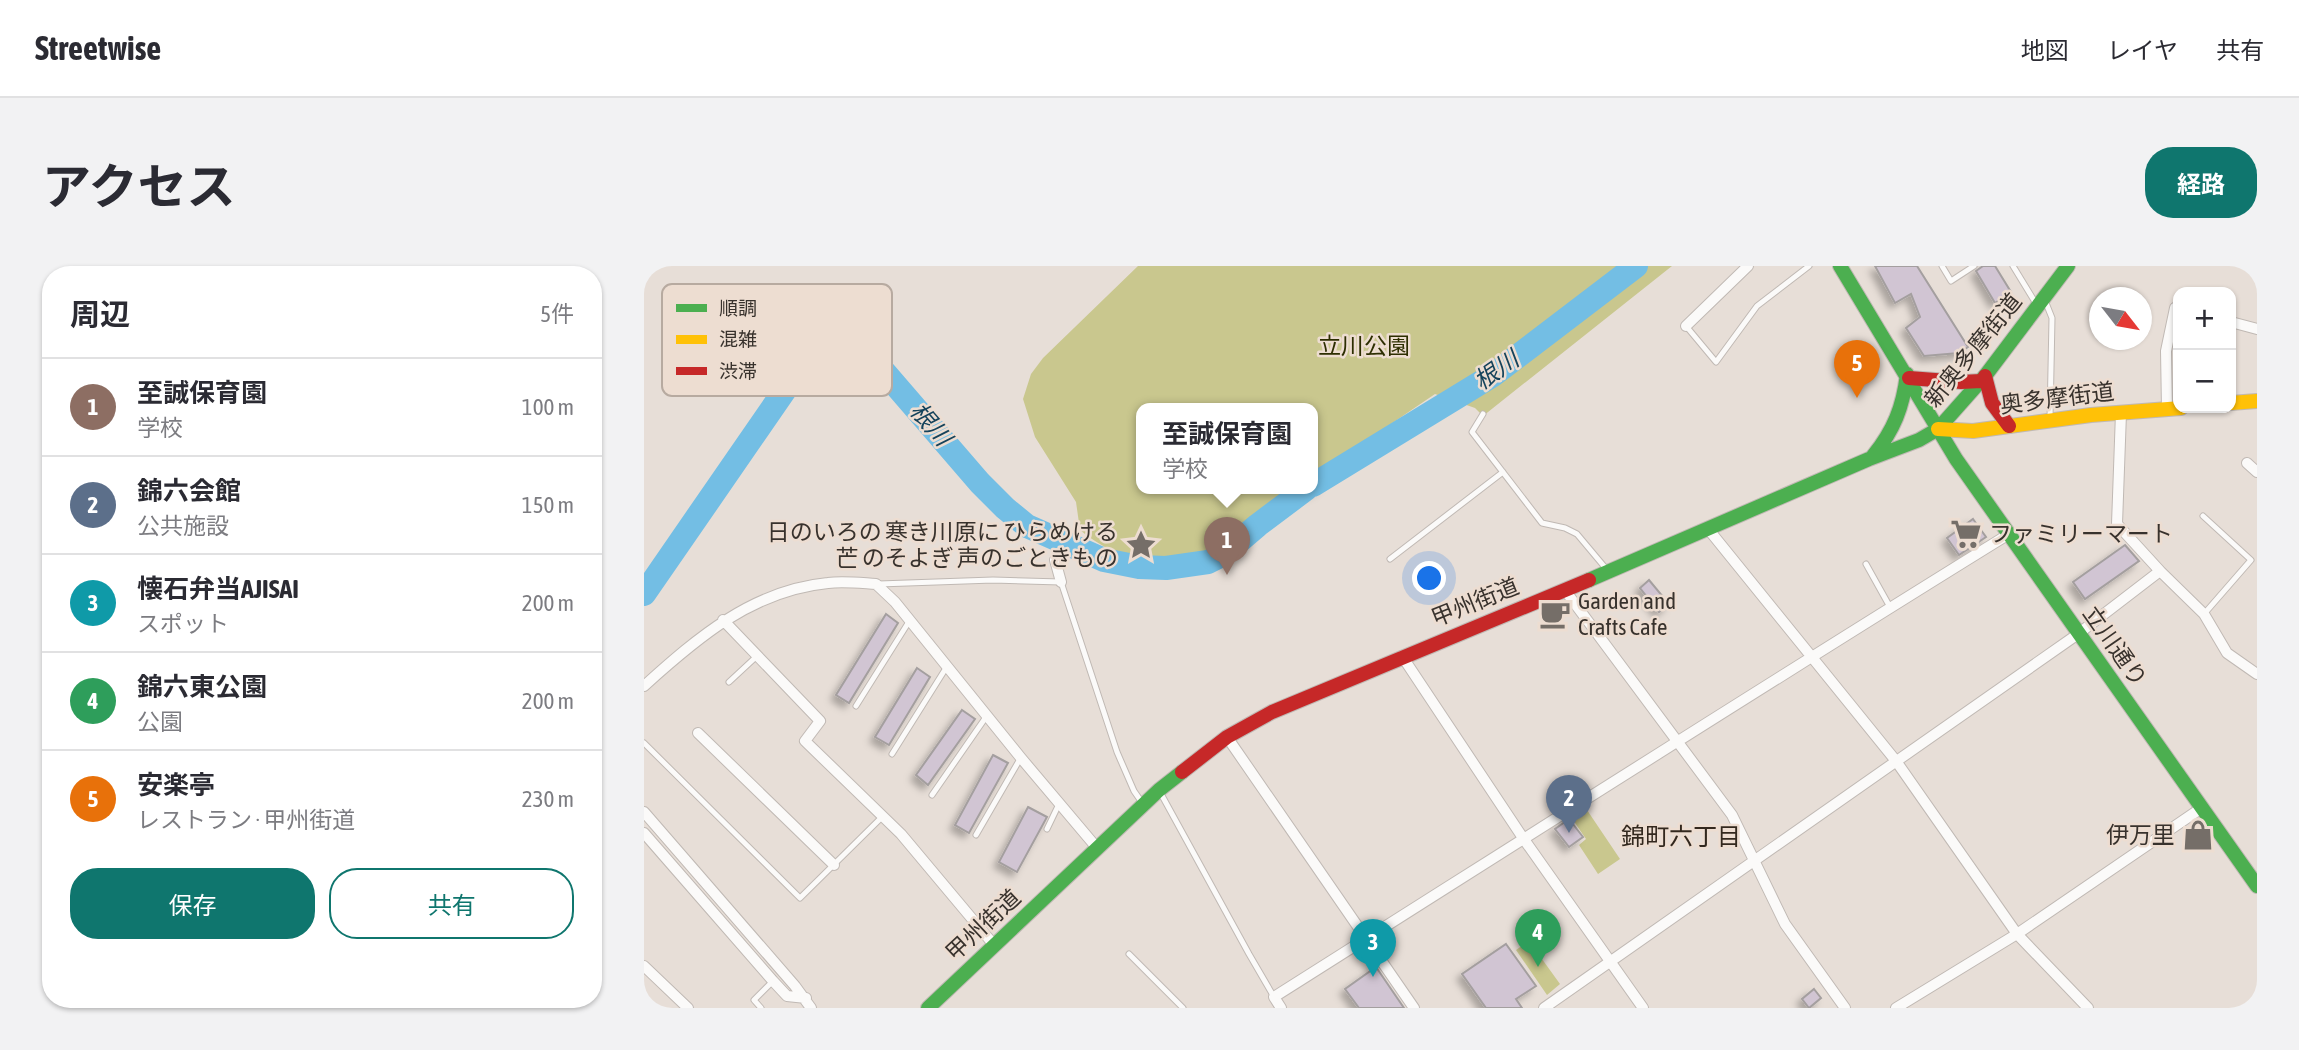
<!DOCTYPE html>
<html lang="ja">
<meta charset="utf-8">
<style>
body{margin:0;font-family:"Asap Condensed","Noto Sans JP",sans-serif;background:#f2f2f3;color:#2b2b33}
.controls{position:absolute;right:21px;top:21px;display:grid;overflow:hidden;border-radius:14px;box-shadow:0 2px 5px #0004}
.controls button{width:63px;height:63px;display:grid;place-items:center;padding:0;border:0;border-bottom:2px solid #e1e1e2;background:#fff;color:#2b2b33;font:35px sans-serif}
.compass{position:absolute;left:1445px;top:21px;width:63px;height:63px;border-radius:50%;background:#fff;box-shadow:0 2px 5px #0004;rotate:121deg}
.you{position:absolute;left:786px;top:313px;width:24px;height:24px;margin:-18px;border:5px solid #fff;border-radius:50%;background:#1a73e8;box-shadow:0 0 0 10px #1a73e833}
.badge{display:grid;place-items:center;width:46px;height:46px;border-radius:50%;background:#0f766e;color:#fff;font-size:23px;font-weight:700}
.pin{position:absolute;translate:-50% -58px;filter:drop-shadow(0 2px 4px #0008)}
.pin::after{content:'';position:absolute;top:37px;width:24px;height:21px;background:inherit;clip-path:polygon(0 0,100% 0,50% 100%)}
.popup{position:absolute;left:492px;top:137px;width:182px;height:91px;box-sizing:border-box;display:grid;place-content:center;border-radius:14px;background:#fff;filter:drop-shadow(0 2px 5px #0005);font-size:23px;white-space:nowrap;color:#7c7c81}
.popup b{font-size:26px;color:#2b2b33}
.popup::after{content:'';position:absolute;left:50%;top:100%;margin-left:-14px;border:14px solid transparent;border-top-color:#fff}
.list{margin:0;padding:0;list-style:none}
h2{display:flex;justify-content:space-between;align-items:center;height:91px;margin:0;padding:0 28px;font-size:30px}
h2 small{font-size:23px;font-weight:400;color:#7c7c81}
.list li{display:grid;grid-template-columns:46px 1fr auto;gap:21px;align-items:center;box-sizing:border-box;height:98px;padding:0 28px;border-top:2px solid #e1e1e2}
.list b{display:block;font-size:26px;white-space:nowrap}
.list p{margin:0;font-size:23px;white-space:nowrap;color:#7c7c81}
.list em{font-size:23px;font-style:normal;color:#7c7c81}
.actions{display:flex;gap:14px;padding:21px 28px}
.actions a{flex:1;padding:16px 0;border:2px solid #0f766e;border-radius:28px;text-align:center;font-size:24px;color:#0f766e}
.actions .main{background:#0f766e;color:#fff}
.map{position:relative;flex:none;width:1613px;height:742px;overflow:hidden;border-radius:28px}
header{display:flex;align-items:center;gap:42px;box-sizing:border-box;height:98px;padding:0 35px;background:#fff;border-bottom:2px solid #e1e1e2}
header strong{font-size:33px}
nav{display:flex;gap:38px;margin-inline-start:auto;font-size:24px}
.intro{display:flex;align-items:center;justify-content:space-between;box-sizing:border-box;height:168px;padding:0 42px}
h1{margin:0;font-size:49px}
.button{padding:18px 32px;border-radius:28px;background:#0f766e;color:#fff;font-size:24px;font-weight:700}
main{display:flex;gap:42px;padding:0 42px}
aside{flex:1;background:#fff;border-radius:28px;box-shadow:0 2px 5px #0004}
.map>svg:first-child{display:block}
</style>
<header>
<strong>Streetwise</strong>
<nav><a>地図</a><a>レイヤ</a><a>共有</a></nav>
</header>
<div class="intro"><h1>アクセス</h1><a class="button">経路</a></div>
<main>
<aside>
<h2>周辺<small>5件</small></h2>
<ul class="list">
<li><span class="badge" style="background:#8d6e63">1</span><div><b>至誠保育園</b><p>学校</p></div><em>100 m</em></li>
<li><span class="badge" style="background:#5c6f8a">2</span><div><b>錦六会館</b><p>公共施設</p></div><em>150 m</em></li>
<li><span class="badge" style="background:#0f9aa8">3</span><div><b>懐石弁当AJISAI</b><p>スポット</p></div><em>200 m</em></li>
<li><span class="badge" style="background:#2e9e5b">4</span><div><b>錦六東公園</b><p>公園</p></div><em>200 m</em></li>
<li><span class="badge" style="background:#e8710a">5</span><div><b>安楽亭</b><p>レストラン · 甲州街道</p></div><em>230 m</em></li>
</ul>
<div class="actions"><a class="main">保存</a><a>共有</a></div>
</aside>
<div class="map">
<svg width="1613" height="742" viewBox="0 0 1613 742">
<defs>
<filter id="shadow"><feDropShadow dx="-5" dy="5" stdDeviation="3.5" flood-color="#0004"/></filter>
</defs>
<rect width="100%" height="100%" fill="#e7ded7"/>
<!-- green -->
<path fill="#c9c78e" d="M494 0H1028L839 150 831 142 791 128 669 211V143H497V223H651C630 239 600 268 578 280 528 305 478 299 436 264L432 236 391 171 379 133 387 108 399 92Z
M941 541 976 593 954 608 935 579 942 573 927 551Z
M885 675 916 718 903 729 872 684Z"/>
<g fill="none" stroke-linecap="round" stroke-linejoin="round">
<!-- river -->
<path stroke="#73bee4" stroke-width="24" d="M669 219 849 109 992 0
M0 328 163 92C180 80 197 65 217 79L336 217 361 242 383 260 460 294 495 301 522 302 564 296 580 288 614 259 662 223"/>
</g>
<!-- building -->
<path fill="#d1c5d3" stroke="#a49f9f" stroke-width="2" filter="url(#shadow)" d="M1231 0H1273L1324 81 1315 87 1280 90 1262 62 1276 51 1267 28 1251 37Z
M1339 0H1351L1367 26 1351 37 1332 5Z
M1329 253 1342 271 1315 289 1303 272Z
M1481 279 1495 295 1441 333 1429 316Z
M1005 314 1025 338 1015 346 996 322Z
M242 348 254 357 205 437 192 429Z
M273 402 286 411 245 479 231 471Z
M318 444 331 453 284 519 272 509Z
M349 489 364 497 325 567 311 559Z
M384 541 403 551 373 606 355 596Z
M925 553 939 571 925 581 911 563Z
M862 678 892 720 872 733 878 742H842L818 708Z
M732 701 760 742H715L701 723Z
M1170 723 1177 732 1165 742 1158 733Z"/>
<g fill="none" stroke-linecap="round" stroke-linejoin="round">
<!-- lane casing -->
<g stroke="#c0b9b4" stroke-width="7">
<path id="lane" d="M1298 0 1307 15 1330 0
M1369 0 1391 36
M1402 37 1408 52 1406 152
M1042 60 1072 96 1113 40 1165 0
M839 148 828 166 898 257 921 262 933 268 964 305
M1559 250 1607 294 1560 348
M746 293 859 206
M1222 298 1246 341
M235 318 349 314 417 316 473 486 490 525 499 538
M85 416 113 390
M212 440 266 354
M0 477 156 632 239 550
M248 488 302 402
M516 526 605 688 630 731
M288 529 342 451
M403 563 415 538
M332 569 376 493
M485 688 539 742
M117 742 110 734 129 715"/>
</g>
<!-- street casing -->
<g stroke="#c0b9b4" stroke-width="12">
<path id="street" d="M1587 56 1613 63
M1042 60 1104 0
M1523 143 1522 85 1531 42H1534
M1603 197 1613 206
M1065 264 1252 495 1373 668 1444 742
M411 294 417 316
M1516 305 1560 348 1583 387 1613 408
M920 323 1088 549 1141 658 1201 742
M79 354 176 455 161 475 257 568 350 679
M758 390 879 572 999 742
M0 420C53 372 109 324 184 317 199 315 216 317 232 318L251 336 377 492 453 582
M54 467 190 599
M583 471 770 742
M0 546 151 720 167 742
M0 567 129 715 143 730 162 732
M0 700 44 742
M637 742 630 731C875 576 1119 420 1365 268
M900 742 1434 368 1516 305 1473 258 1477 147
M1252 742 1373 668 1559 541"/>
</g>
<!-- fast casing -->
<g stroke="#c0b9b4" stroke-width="16">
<path id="fast" d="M1294 163 1312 193 1613 620
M1294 163 1341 110 1424 0
M1229 190C1250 164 1259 141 1263 108
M945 314 1225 193 1275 174 1294 163 1196 0
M284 742 515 524 538 506"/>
</g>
<!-- slow casing -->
<g stroke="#c0b9b4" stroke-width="16">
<path id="slow" d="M1587 137 1613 135
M1294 163 1329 165 1447 149 1537 142"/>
</g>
<!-- jam casing -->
<g stroke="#c0b9b4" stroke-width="16">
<path id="jam" d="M1341 110 1348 137 1365 160
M1265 112 1317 116 1337 115
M538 506 583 471 628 446 945 314"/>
</g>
<!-- lane -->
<use href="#lane" stroke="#fbfaf9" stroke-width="5"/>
<!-- street -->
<use href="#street" stroke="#fbfaf9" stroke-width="10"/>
<!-- fast -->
<use href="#fast" stroke="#4caf50" stroke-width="14"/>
<!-- slow -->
<use href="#slow" stroke="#ffc107" stroke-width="14"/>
<!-- jam -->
<use href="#jam" stroke="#c62828" stroke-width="14"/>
</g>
<!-- icons -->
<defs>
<g id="supermarket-bare" transform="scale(2.415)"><path d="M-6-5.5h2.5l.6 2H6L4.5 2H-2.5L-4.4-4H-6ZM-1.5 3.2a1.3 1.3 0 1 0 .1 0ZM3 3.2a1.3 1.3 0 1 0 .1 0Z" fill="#756e68" stroke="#edddd1" stroke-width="2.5" paint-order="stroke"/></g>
<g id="sight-bare" transform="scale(2.415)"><path d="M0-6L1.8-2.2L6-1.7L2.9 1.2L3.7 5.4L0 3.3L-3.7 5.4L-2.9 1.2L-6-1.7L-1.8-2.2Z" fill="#756e68" stroke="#edddd1" stroke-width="2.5" paint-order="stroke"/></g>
<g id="cafe-bare" transform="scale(2.415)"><path d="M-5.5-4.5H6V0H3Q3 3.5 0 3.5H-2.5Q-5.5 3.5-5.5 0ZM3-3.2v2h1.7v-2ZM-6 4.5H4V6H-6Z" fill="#756e68" stroke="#edddd1" stroke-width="2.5" paint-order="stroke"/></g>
<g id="shop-bare" transform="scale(2.415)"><path d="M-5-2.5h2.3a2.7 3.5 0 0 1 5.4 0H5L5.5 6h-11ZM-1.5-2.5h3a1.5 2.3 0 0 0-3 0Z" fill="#756e68" stroke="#edddd1" stroke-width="2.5" paint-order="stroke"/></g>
</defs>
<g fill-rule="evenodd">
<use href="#supermarket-bare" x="1322" y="268"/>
<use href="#sight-bare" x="497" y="279"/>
<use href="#cafe-bare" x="911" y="348"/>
<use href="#shop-bare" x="1554" y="569"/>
</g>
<g text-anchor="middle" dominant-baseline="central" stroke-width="5" stroke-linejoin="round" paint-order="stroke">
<!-- park labels -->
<g font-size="23" fill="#2d2e01" stroke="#edddd1">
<text x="720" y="80">立川公園</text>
</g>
<!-- street labels -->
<g font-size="23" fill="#38322d" stroke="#edddd1">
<text transform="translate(1329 84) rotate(-51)">新奥多摩街道</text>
<text transform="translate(1413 132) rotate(-7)">奥多摩街道</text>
<text transform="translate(831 336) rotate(-22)">甲州街道</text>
<text transform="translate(1471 380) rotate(55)">立川通り</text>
<text transform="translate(339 659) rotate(-43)">甲州街道</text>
</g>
<!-- poi labels -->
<g font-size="23" fill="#38322d" stroke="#edddd1" text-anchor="end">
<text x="474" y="266">日のいろの 寒き川原に ひらめける<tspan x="474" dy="26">芒 のそよぎ 声のごときもの</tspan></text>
<text x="1345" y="268" text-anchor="start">ファミリーマート</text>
<text x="934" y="335" text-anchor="start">Garden and<tspan x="934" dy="26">Crafts Cafe</tspan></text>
<text x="1531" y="569">伊万里</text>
</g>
<!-- water labels -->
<g font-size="24" font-style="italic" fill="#15435b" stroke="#edddd1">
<text transform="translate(852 104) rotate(-35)">根川</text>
<text transform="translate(287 158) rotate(49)">根川</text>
</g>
<!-- neighbourhood labels -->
<g font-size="24" fill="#33281e" stroke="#edddd1">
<text x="1037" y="570">錦町六丁目</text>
</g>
</g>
<!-- legend -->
<rect x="18" y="18" width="230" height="112" rx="10" fill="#edddd1" stroke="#b7aaa0" stroke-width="2"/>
<rect x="32" y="38" width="31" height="8" fill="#4caf50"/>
<rect x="32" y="69" width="31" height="9" fill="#ffc107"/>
<rect x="32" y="101" width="31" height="8" fill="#c62828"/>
<g font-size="19" fill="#38322d">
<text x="75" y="49">順調</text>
<text x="75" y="80">混雑</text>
<text x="75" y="112">渋滞</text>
</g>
</svg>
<div class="controls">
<button>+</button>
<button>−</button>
</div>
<svg class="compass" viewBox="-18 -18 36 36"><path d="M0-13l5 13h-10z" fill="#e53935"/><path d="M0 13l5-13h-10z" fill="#7c7c81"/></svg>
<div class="you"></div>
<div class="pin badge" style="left:583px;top:309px;background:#8d6e63">1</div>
<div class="popup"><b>至誠保育園</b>学校</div>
<div class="pin badge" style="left:925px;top:567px;background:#5c6f8a">2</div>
<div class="pin badge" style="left:729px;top:711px;background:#0f9aa8">3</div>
<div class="pin badge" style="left:894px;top:701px;background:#2e9e5b">4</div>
<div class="pin badge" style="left:1213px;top:132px;background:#e8710a">5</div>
</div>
</main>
